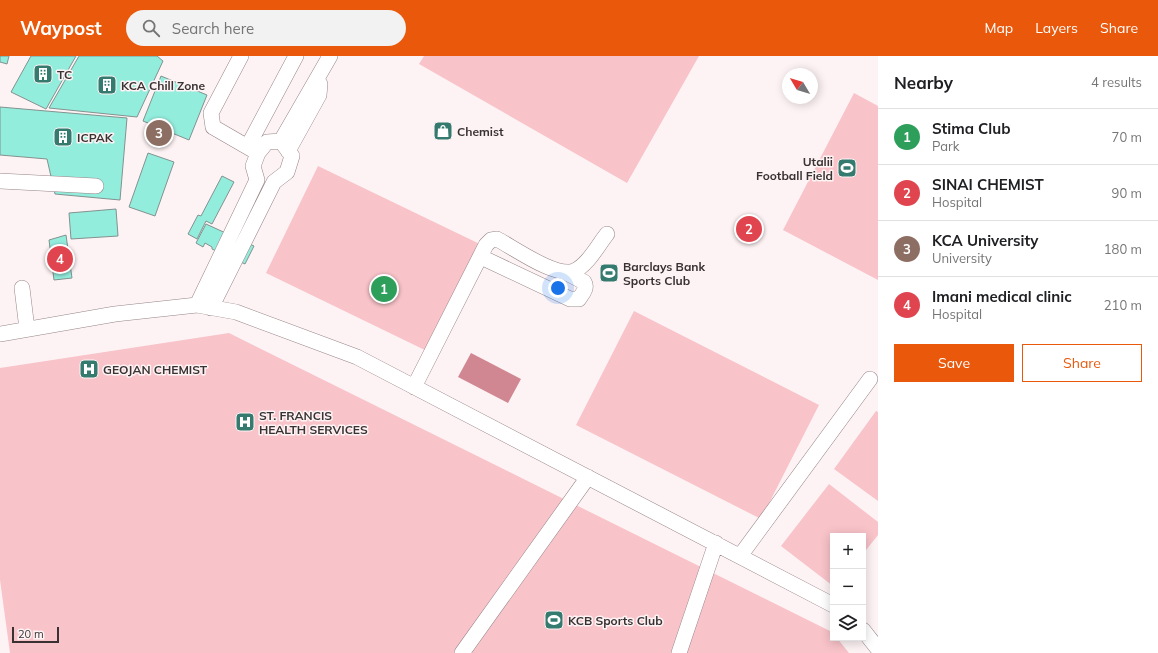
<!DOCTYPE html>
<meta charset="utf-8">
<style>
body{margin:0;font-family:Mulish,sans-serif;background:#f2f2f2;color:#202124}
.controls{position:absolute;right:12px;bottom:12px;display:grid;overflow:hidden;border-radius:0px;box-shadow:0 2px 10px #0003}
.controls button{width:36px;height:36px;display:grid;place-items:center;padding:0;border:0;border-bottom:1px solid #e0e0e0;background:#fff;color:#202124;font:20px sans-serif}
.compass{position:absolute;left:782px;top:12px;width:36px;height:36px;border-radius:50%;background:#fff;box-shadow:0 2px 10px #0003;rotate:308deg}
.scale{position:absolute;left:12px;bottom:10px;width:47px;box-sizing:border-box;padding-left:4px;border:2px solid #393233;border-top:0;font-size:11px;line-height:14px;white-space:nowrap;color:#393233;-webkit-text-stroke:3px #fef3f4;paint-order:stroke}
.you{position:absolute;left:558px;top:232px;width:14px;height:14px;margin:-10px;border:3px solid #fff;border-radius:50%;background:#1a73e8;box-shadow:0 0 0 6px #1a73e833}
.badge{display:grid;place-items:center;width:26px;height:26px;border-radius:50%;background:#ea580c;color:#fff;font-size:13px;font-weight:700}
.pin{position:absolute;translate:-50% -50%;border:2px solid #fff;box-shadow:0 1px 4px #0006}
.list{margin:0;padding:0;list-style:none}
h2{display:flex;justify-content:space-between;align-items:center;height:52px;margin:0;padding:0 16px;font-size:17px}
h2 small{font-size:13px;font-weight:400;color:#757577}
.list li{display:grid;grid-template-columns:26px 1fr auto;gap:12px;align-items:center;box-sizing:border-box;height:56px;padding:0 16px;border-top:1px solid #e0e0e0}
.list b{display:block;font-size:15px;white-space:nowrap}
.list p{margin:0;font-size:13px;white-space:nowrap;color:#757577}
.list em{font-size:13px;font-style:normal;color:#757577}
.actions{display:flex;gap:8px;padding:12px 16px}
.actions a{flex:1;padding:9px 0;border:1px solid #ea580c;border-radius:0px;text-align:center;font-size:14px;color:#ea580c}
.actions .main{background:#ea580c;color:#fff}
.icon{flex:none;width:22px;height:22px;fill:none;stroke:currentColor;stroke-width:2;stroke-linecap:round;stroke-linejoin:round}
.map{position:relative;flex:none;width:878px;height:597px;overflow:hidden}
header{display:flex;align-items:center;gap:24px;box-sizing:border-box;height:56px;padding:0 20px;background:#ea580c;color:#fff}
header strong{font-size:19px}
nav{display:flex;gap:22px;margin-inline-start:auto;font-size:14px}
.search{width:280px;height:36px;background:#f2f2f2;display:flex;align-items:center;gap:10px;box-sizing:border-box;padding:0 14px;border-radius:22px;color:#757577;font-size:15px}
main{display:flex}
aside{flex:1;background:#fff}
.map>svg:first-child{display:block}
</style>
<header>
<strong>Waypost</strong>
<div class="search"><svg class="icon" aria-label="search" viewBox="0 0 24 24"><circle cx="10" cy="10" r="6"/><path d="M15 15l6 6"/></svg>Search here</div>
<nav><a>Map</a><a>Layers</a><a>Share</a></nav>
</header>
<main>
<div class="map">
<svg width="878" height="597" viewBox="0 0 878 597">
<rect width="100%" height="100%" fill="#fef3f4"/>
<!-- green -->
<path fill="#f8c3c9" d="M424 0H699L627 127 419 8Z
M854 37 878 50V224L783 174Z
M318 110 486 191 433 298 266 217Z
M634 255 819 349 761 463 576 369Z
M229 277 832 576 833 582H837L849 597H10L0 524V312Z
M876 355 878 356V445L834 413Z
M829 428 878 466V479L863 498V480H833V530L781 490Z"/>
<!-- water -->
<path fill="#d08791" d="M471 297 521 323 508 347 458 321Z"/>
<!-- building -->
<path fill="#93eddd" stroke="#82928f" d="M0 0H9L7 8 0 6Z
M31 0H76L46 53 11 36Z
M79 0H157L163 5 137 61 49 52Z
M161 20 207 39 189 84 143 65Z
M0 51 127 62 120 144 55 138 47 103 0 99Z
M148 97 174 106 155 160 129 151Z
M222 120 234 126 212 168 206 165 197 183 188 178 198 159 201 160Z
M116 153 118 180 71 183 69 157Z
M206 168 254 190 245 208 212 193V191L205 187 203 191 196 187Z
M66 179 72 222 54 224 49 184Z"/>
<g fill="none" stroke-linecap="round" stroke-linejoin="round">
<!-- minor casing -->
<g stroke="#968587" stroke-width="16">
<path id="minor" d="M248 90 296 0
M288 95 319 39 320 28
M258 97 267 86 281 85 330 0
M0 125 96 130
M481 201 570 243H579C582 238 588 232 584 226L565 216
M22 232 27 273
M197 249 257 124 253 110 258 97 213 71 211 57 241 0
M211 252 274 126 287 116 292 100 281 85
M0 278 115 258 197 249 236 256 357 301 833 549
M414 331 486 189 491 184 497 183C514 192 556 222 574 215 588 209 598 189 607 178
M740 500 870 323
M863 574 878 593
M462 597 588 421
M679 597 716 487"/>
</g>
<!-- minor -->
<use href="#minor" stroke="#fff" stroke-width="15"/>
</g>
<!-- icons -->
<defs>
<g id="building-square" transform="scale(1)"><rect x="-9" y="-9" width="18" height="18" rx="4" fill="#357a6f" stroke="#fef3f4"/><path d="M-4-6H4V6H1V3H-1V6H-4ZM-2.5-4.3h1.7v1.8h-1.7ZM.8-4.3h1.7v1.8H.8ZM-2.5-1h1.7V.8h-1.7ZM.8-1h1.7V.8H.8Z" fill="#fff"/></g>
<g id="shop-square" transform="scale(1)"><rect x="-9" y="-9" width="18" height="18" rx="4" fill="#357a6f" stroke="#fef3f4"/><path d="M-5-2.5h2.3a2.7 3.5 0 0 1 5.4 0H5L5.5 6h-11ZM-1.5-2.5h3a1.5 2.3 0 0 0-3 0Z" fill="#fff"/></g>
<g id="stadium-square" transform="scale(1)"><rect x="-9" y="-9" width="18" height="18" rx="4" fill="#357a6f" stroke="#fef3f4"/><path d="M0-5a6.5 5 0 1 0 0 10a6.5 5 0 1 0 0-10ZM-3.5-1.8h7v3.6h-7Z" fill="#fff"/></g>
<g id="hospital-square" transform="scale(1)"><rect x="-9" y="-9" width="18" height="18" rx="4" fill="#357a6f" stroke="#fef3f4"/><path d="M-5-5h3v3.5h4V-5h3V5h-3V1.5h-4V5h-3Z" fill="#fff"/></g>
</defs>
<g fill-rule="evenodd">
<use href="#building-square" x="43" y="18"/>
<use href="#building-square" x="107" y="29"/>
<use href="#shop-square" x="443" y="75"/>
<use href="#building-square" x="63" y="81"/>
<use href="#stadium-square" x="847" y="112"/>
<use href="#stadium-square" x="609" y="217"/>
<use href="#hospital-square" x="89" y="313"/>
<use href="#hospital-square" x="245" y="366"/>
<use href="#stadium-square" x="554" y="564"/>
</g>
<g text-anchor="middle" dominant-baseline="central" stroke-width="3" stroke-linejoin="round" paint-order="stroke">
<!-- poi labels -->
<g font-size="12" font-weight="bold" fill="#393233" stroke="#fef3f4" text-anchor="start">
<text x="57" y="18">TC</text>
<text x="121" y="29">KCA Chill Zone</text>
<text x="457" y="75">Chemist</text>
<text x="77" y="81">ICPAK</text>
<text x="833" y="105" text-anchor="end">Utalii<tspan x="833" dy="14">Football Field</tspan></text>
<text x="623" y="210">Barclays Bank<tspan x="623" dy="14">Sports Club</tspan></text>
<text x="103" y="313">GEOJAN CHEMIST</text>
<text x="259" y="359">ST. FRANCIS<tspan x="259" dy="14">HEALTH SERVICES</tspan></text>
<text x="568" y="564">KCB Sports Club</text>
</g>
</g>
</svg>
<div class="controls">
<button>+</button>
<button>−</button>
<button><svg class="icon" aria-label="layers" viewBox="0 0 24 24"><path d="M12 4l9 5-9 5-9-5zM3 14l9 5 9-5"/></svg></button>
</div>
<svg class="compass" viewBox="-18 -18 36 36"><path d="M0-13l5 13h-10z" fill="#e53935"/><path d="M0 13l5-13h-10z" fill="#757577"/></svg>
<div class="scale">20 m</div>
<div class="you"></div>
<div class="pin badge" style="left:384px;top:233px;background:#2e9e5b">1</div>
<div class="pin badge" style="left:749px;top:173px;background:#e0444e">2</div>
<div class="pin badge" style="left:159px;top:77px;background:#8d6e63">3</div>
<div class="pin badge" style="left:60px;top:203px;background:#e0444e">4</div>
</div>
<aside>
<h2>Nearby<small>4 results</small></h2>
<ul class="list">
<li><span class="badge" style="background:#2e9e5b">1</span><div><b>Stima Club</b><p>Park</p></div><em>70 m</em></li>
<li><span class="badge" style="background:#e0444e">2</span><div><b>SINAI CHEMIST</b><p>Hospital</p></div><em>90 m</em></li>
<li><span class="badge" style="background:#8d6e63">3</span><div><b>KCA University</b><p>University</p></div><em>180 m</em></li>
<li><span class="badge" style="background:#e0444e">4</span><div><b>Imani medical clinic</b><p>Hospital</p></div><em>210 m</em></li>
</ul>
<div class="actions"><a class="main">Save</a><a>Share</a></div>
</aside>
</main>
